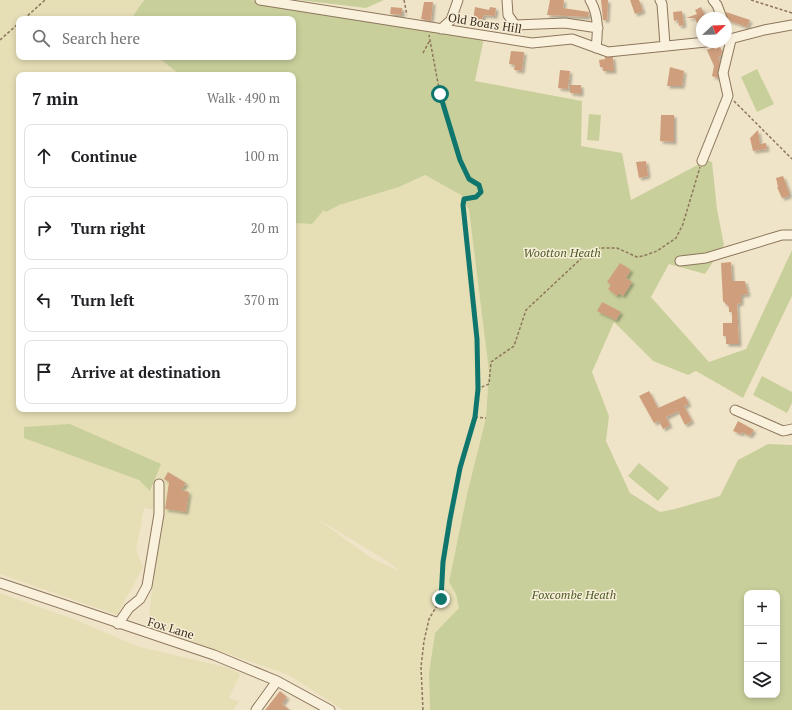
<!DOCTYPE html>
<meta charset="utf-8">
<style>
body{margin:0;font-family:"PT Serif",serif;background:#f2f2f2;color:#202124}
.controls{position:absolute;right:12px;bottom:12px;display:grid;overflow:hidden;border-radius:8px;box-shadow:0 2px 6px #0003}
.controls button{width:36px;height:36px;display:grid;place-items:center;padding:0;border:0;border-bottom:1px solid #e0e0e0;background:#fff;color:#202124;font:20px sans-serif}
.compass{position:absolute;left:696px;top:12px;width:36px;height:36px;border-radius:50%;background:#fff;box-shadow:0 2px 6px #0003;rotate:67deg}
.stop{position:absolute;width:12px;height:12px;margin:-9px;border:3px solid #0f766e;border-radius:50%;background:#fff}
.stop.end{background:#0f766e;border-color:#fff;box-shadow:0 1px 4px #0008}
.list{margin:0;padding:0;list-style:none}
h2{display:flex;justify-content:space-between;align-items:center;height:52px;margin:0;padding:0 16px;font-size:17px}
h2 small{font-size:13px;font-weight:400;color:#757577}
.list li{display:grid;grid-template-columns:26px 1fr auto;gap:12px;align-items:center;box-sizing:border-box;height:64px;margin:0 8px 8px;padding:0 8px;border:1px solid #e0e0e0;border-radius:8px}
.list b{display:block;font-size:15px;white-space:nowrap}
.list em{font-size:13px;font-style:normal;color:#757577}
.icon{flex:none;width:22px;height:22px;fill:none;stroke:currentColor;stroke-width:2;stroke-linecap:round;stroke-linejoin:round}
.map{position:relative;flex:none;width:792px;height:710px;overflow:hidden}
.search{position:absolute;background:#fff;box-shadow:0 2px 6px #0003;left:16px;top:16px;width:280px;height:44px;display:flex;align-items:center;gap:10px;box-sizing:border-box;padding:0 14px;border-radius:8px;color:#757577;font-size:15px}
.panel{position:absolute;background:#fff;box-shadow:0 2px 6px #0003;left:16px;top:72px;width:280px;height:340px;border-radius:8px}
.map>svg:first-child{display:block}
</style>
<div class="map">
<svg width="792" height="710" viewBox="0 0 792 710">
<defs>
<filter id="shadow"><feDropShadow dx="2.5" dy="2.5" stdDeviation="1" flood-color="#0004"/></filter>
</defs>
<rect width="100%" height="100%" fill="#f0e4c8"/>
<!-- farmland -->
<path fill="#e6deb5" fill-rule="evenodd" d="M0 0H141L143 2 131 19H19V57H158L180 75H19V409H293V223L312 224 325 209 399 187 425 175 461 195 469 210 485 336 489 371 486 418 467 494 449 581 456 594 459 608 435 633 429 673 430 710H343L289 675 148 626 161 511 144 508 136 550 143 567 117 615 0 574ZM70 424 160 464 151 491 139 480ZM316 518 389 562 399 571 371 558Z
M0 593 73 619 140 647 229 668 240 674 229 698 239 702 233 710H0Z"/>
<!-- green -->
<path fill="#c9cf9b" fill-rule="evenodd" d="M144 0H251L484 38 475 81 582 101 581 146 622 153 631 200 707 160 712 162 717 209 724 245 705 274 669 264 651 297 709 362 746 349 792 250V296L743 398 696 371 688 375 653 361 614 322 592 372 609 416 606 441 630 493 660 512 675 509 720 496 738 460 768 444 792 445V421V710H430L429 673 435 633 459 608 456 594 449 582 467 494 486 418 489 371 469 210 461 195 425 175 399 187 339 205 326 212 324 210 312 224 293 223V201L296 198 293 195V75H180L158 57H293V19H131ZM747 593H777V695H747Z
M299 0H384L366 8Z
M757 69 774 104 757 112 741 77Z
M589 114 601 115 599 141 587 140Z
M762 376 792 392V403L787 413 753 395Z
M70 424 161 464 150 491 139 480 24 438V427Z
M639 463 669 488 658 501 628 476Z"/>
<!-- building -->
<path fill="#cf9f7d" filter="url(#shadow)" d="M550 0H564L563 8 589 12 588 17 547 15Z
M601 0H608L607 20H603Z
M630 0H639L643 11 635 14Z
M424 2H433L431 21 421 19Z
M391 7 402 8V15L390 14Z
M475 7 489 10 490 7 496 8 495 16 484 15 481 21 473 20Z
M701 7 706 18H702V35L695 18H686L697 14 695 10Z
M682 11 684 25 679 26 678 20 674 21 673 12Z
M726 12 750 20 747 27 727 20Z
M714 47 715 49 720 47 722 51 721 56 718 57 720 61 718 78 712 76 714 66 707 50Z
M511 51 524 52 522 71 514 70 515 65 509 64Z
M605 57H613L614 71H603V67H600L599 60 605 59Z
M670 67 684 71 682 86H667Z
M560 70 570 71 568 89 558 88Z
M570 85H581V94L570 93Z
M661 115H674V142L660 141Z
M758 130 760 144 766 143 767 149 753 151 750 138Z
M646 161 648 176 639 178 636 162Z
M783 176 789 192V196L782 198 777 187H778L776 178Z
M731 262 732 281H745L748 294 741 295V303L737 304 739 344H726V336H723V323H732V312H729V307L723 301 721 263Z
M620 263 631 270 626 278 632 282 623 296 619 293 617 296 608 289 611 285 607 282Z
M602 302 621 312 616 320 597 311Z
M649 391 658 408 685 396 689 404 684 406 692 421 685 425 678 411 666 417 670 425 663 429 659 421 654 423 639 396Z
M738 421 754 430 750 436 742 432 741 434 733 431Z
M168 472 186 483 181 490 189 492 186 512 165 509 169 482 164 479Z
M280 691 287 697 282 704 290 710H265Z"/>
<g fill="none" stroke-linecap="round" stroke-linejoin="round">
<!-- minor casing -->
<g stroke="#8d765c" stroke-width="11">
<path id="minor" d="M260 0 532 43 572 39 608 52 706 42
M507 0 508 15 515 25 565 23 598 28
M590 0C599 15 598 31 596 48
M660 0 662 4 665 45
M713 0 717 5 722 18
M441 29 451 20 458 0
M726 40 764 30 792 25
M702 161 728 96 723 73 731 40
M680 261 706 258 782 235H792
M735 410 783 431 792 429
M0 583 214 655 277 681 330 710
M118 624 129 608 140 599 147 586 159 514V484
M256 710 277 681"/>
</g>
<!-- path -->
<path stroke="#8d765c" stroke-width="1.5" stroke-dasharray="3 2" stroke-linecap="butt" d="M404 0 407 15
M751 0 792 13
M24 19 45 0
M0 40 19 23
M423 53 430 40
M734 101 792 159
M477 389 489 384 491 362 514 346 526 310 586 254 599 248H617L637 257 643 256 657 251 676 238 683 224 700 167
M475 417 486 418
M423 710 421 667 424 641 429 619 441 599 443 562 460 468 475 417 477 389V339L463 205 465 199 476 197 481 192 479 185 469 179 460 160 440 94 429 35"/>
<!-- minor -->
<use href="#minor" stroke="#faf1dc" stroke-width="9"/>
</g>
<g fill="none" stroke-linecap="round" stroke-linejoin="round">
<!-- route -->
<path stroke="#0f766e" stroke-width="5" d="M440 94 460 160 469 179 479 185 481 192 476 197 464 199 463 205 477 339 478 389 475 417 460 468 450 519 443 562 441 599"/>
</g>
<g text-anchor="middle" dominant-baseline="central" stroke-width="3" stroke-linejoin="round" paint-order="stroke">
<!-- street labels -->
<g font-size="12" fill="#3d2e20" stroke="#f7eed8">
<text transform="translate(485 23) rotate(9)">Old Boars Hill</text>
<text transform="translate(171 628) rotate(17)">Fox Lane</text>
</g>
<!-- park labels -->
<g font-size="12" font-style="italic" fill="#4d5a26" stroke="#f7eed8">
<text x="562" y="252">Wootton Heath</text>
<text x="574" y="594">Foxcombe Heath</text>
</g>
</g>
</svg>
<div class="controls">
<button>+</button>
<button>−</button>
<button><svg class="icon" aria-label="layers" viewBox="0 0 24 24"><path d="M12 4l9 5-9 5-9-5zM3 14l9 5 9-5"/></svg></button>
</div>
<svg class="compass" viewBox="-18 -18 36 36"><path d="M0-13l5 13h-10z" fill="#e53935"/><path d="M0 13l5-13h-10z" fill="#757577"/></svg>
<div class="stop" style="left:440px;top:94px"></div>
<div class="stop end" style="left:441px;top:599px"></div>
<div class="search"><svg class="icon" aria-label="search" viewBox="0 0 24 24"><circle cx="10" cy="10" r="6"/><path d="M15 15l6 6"/></svg>Search here</div>
<section class="panel">
<h2>7 min<small>Walk · 490 m</small></h2>
<ul class="list">
<li><svg class="icon" aria-label="ahead" viewBox="0 0 24 24"><path d="M12 20V5M6 11l6-6 6 6"/></svg><div><b>Continue</b></div><em>100 m</em></li>
<li><svg class="icon" aria-label="right" viewBox="0 0 24 24"><path d="M7 20v-9h11M14 6l5 5-5 5"/></svg><div><b>Turn right</b></div><em>20 m</em></li>
<li><svg class="icon" aria-label="left" viewBox="0 0 24 24"><path d="M17 20v-9H6M10 6l-5 5 5 5"/></svg><div><b>Turn left</b></div><em>370 m</em></li>
<li><svg class="icon" aria-label="arrive" viewBox="0 0 24 24"><path d="M6 21V4h12l-3 4 3 4H6"/></svg><div><b>Arrive at destination</b></div></li>
</ul>
</section>
</div>
